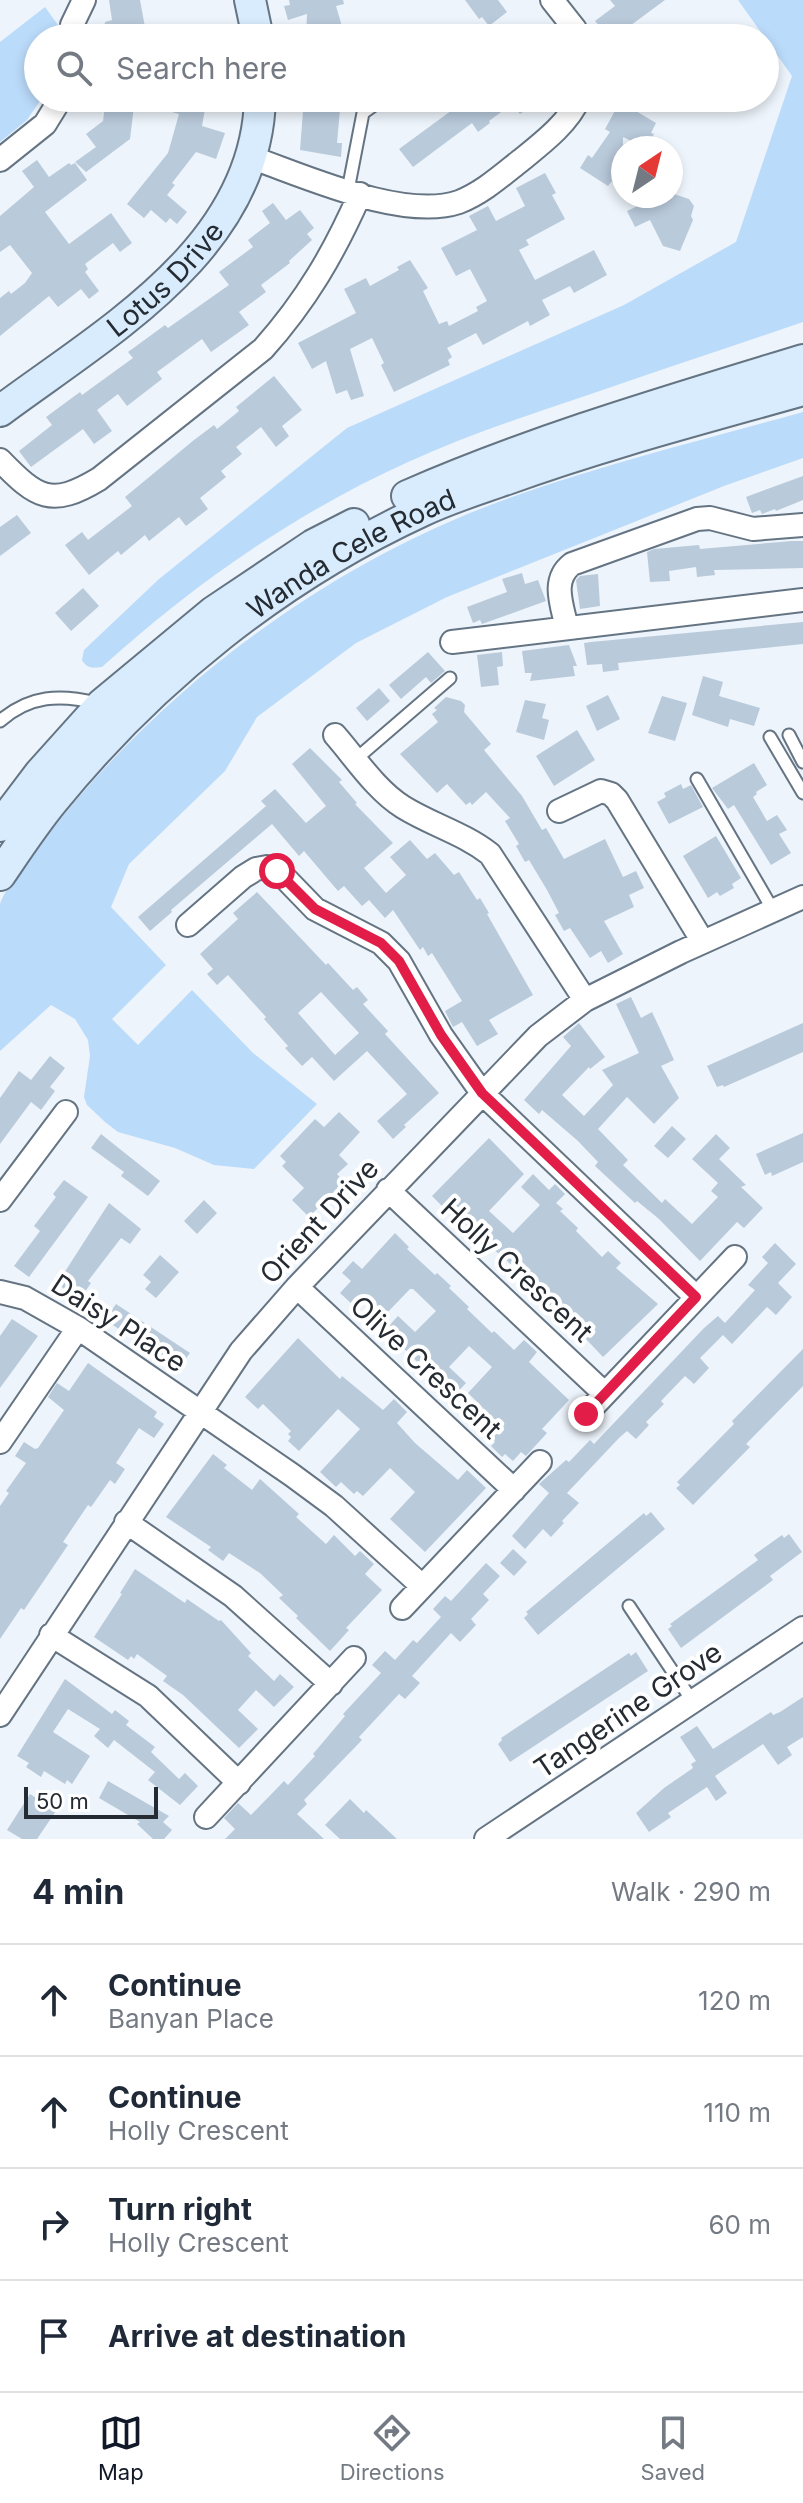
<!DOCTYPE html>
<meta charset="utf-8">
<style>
body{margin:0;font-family:Inter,sans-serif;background:#f2f2f3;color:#1f2937}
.compass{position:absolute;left:611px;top:136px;width:72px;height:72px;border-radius:50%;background:#fff;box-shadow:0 4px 12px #0003;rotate:35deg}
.scale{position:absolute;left:24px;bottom:20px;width:134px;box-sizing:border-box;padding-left:8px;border:4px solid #252b32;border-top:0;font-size:22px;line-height:28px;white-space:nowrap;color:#252b32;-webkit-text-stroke:6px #fff;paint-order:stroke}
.stop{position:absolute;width:24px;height:24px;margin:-18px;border:6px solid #e11d48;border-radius:50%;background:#fff}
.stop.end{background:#e11d48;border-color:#fff;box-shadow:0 2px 8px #0008}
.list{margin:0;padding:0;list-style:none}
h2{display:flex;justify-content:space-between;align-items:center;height:104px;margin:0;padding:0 32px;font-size:34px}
h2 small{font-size:26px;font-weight:400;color:#747a83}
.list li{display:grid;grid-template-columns:52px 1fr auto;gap:24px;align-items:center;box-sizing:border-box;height:112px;padding:0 32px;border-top:2px solid #e0e1e3}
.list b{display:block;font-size:30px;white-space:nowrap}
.list p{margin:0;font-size:26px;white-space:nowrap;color:#747a83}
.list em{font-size:26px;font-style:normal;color:#747a83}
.icon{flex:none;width:44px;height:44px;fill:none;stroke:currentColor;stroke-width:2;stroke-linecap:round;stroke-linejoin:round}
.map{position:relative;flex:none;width:803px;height:1839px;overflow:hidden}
.search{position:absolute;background:#fff;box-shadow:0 4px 12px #0003;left:24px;right:24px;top:24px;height:88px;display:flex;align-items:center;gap:20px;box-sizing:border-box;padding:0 28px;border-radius:44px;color:#747a83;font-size:30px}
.sheet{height:552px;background:#fff}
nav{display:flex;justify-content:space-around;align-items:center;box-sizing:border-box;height:112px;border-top:2px solid #e0e1e3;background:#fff;font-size:22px;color:#747a83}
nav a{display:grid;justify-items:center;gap:4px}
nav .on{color:#111827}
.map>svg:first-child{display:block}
</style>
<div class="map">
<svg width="803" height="1839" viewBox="0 0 803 1839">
<rect width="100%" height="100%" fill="#edf4fb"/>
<!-- grass -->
<path fill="#bbdbfa" d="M738 0H803V322C730 347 657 371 585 396 525 416 466 436 408 462 295 513 194 584 102 667 92 668 87 669 82 660L84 650 159 579 347 428 624 305 736 242 792 76Z
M45 7 58 25 56 38H38V98H42L27 120 0 142V42Z
M803 412V458L724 486 447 597 356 643 257 717 225 771 129 864 111 907 166 965 112 1019 138 1045 192 990 253 1053 317 1104 254 1169 214 1165 175 1148 118 1132 105 1122 87 1105 84 1097 90 1056 88 1040 75 1019 51 1005 0 1051C0 1016 0 982 0 947 0 934 0 918 0 905 4 885 62 817 78 798 193 664 346 556 512 497 607 463 706 439 803 412Z"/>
<!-- building -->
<path fill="#b9cadb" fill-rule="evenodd" d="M109 0H140L147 38H103L105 22 112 20Z
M289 0H343L344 4 336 6 341 23 340 38H306L307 14 288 20 284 6 290 5Z
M465 0H498L507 12 489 26 482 17 479 19Z
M610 0H665L623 31 617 24 605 33 595 21 615 6Z
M106 98H135L130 139 86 172 75 162 96 147 86 134 103 121Z
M140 98H207L202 126 225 133 216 159 196 152 172 183 175 185 167 195 187 212 177 224 170 218 166 223 151 210 144 218 127 204 168 153 179 114 139 102Z
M304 98H341L337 143H342L341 157 300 150Z
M453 98H542L520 114 512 104 489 121 490 123 478 132 472 123 413 167 399 149 459 105Z
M626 105 656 123 651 133 654 134 646 148 623 137V174L615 187 612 181 608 186 580 168 588 155 592 158 610 132 605 129 617 107 622 110Z
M37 160 49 177 69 163 71 165 75 163 87 180 45 212 69 244 111 213 132 243 120 252 113 243 85 264 88 269 85 272 99 291 89 299 81 289 58 307 49 296 0 336V298L9 291 11 294 25 283 32 273 10 245 0 252V216L34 187 22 171Z
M545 173 556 193 552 195 565 219 526 240 529 245 519 250 535 280 594 250 607 275 574 293 570 286 542 300 550 315 530 326 528 321 483 345 476 333 447 348 452 357 448 360 450 365 394 392 381 365 384 363 372 338 350 349 364 396 351 400 347 390 336 394 326 361 312 369 298 343 356 313 344 289 366 278 370 286 399 270 397 267 410 260 428 288 423 291 439 324 447 321 449 326 478 311 476 307 487 301 470 269 456 276 441 248 477 230 469 216 488 206 496 221 525 206 516 188Z
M671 193 689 199 694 206 691 216 693 220 680 251 663 246 650 220 635 227 627 211 644 203 641 196H671Z
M273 203 286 220 300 210 314 228 307 234 312 240 289 261 290 263 261 285 266 292 239 312 249 325 211 352 202 339 157 372 162 379 127 406 118 394 97 410 112 431 94 444 83 429 31 467 19 451 52 425 46 417 80 392 82 395 133 358 128 352 165 325 168 328 229 285 219 272 253 247 248 240 270 223 262 211Z
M274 376 302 410 282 426 289 436 276 447 261 427 236 447 242 454 221 471 226 477 200 498 208 509 186 526 179 517 149 541 145 535 121 555 118 551 89 575 65 545 82 532 88 540 132 506 125 497 194 440 214 425 217 429 239 411 236 407Z
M803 476V500L776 511 775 509 762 514 760 510 752 513 746 497Z
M17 515 31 533 0 556V527Z
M792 541H803V568L714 570 715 575 697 577 696 567 669 571 670 581 650 582 647 552 654 549 699 545 700 549Z
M522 573 525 584 538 580 546 601 482 624 480 620 473 623 467 607 507 592 502 579Z
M598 574 600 606 580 609 576 580 580 576Z
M83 588 99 606 71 631 55 613Z
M803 622V644L618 663 619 670 603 672 602 664 587 665 584 643 591 642Z
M569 645 577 666H573L575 676 530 681 532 673H525L522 651Z
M428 652 445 671 431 683 426 677 401 699 389 685Z
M502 652 503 666 497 667 499 685 481 687 477 655Z
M703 676 723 682 719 696 760 708 754 726 730 719 728 727 692 715Z
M379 688 390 701 367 721 356 708Z
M608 695 620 719 597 731 586 706Z
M662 696 687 703 675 741 648 733Z
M446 697 461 701 465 705 464 712 491 744 484 750 522 796 542 830 546 828 564 859 605 839 623 877 636 871 644 888 629 895 634 907 604 921 623 954 608 963 601 951 590 958 570 928 564 931 555 915 559 913 547 890 529 860 525 862 516 846 519 844 505 821 510 818 486 792 472 805 470 802 466 805 447 784 437 793 400 754 438 722 432 714 437 710 434 708Z
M525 700 546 704 542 718 549 720 544 740 516 732Z
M577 730 595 760 554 786 536 756Z
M310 748 342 780 339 782 357 803 355 804 393 843 364 868 386 893 406 875 390 857 410 840 427 859 435 853 454 875 459 872 477 900 480 898 489 913 487 914 533 995 489 1020 498 1034 477 1046 462 1022 453 1027 445 1011 462 1001 432 953 428 956 423 947 420 950 393 910 385 918 369 900 362 906 344 886 338 891 304 851 299 856 272 824 171 910 172 912 150 931 138 917 266 806 261 801 275 789 306 823 326 806 292 764Z
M754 763 767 785 756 792 757 794 753 797 767 821 777 815 787 830 779 834 791 853 771 865 734 805 728 809 712 788Z
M681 784 683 789 691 785 703 807 669 824 657 802 666 797 664 793Z
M716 836 741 878 732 884 734 888 720 896 717 892 708 898 683 856Z
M257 892 326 965 328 963 353 990 357 987 368 1000 363 1004 388 1031 385 1034 439 1093 404 1125 406 1127 393 1139 377 1121 407 1094 367 1051 334 1081 312 1057 302 1066 285 1048 288 1046 264 1019 266 1017 228 975 217 985 207 974 213 969 200 954 238 919 233 913ZM321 992 359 1033 335 1055 298 1013Z
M631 997 641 1018 652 1012 660 1029 674 1060 661 1066 679 1098 654 1124 627 1097 598 1129 628 1160 623 1165 662 1203 665 1199 692 1224 718 1197 711 1191 718 1183 692 1159 716 1134 730 1148 719 1159 746 1185 741 1187 763 1208 744 1228 737 1222 700 1261 659 1219 637 1201 635 1203 595 1166 598 1162 578 1141 542 1110 539 1114 524 1100 571 1046 563 1037 579 1023 605 1057 590 1069 589 1067 562 1095 584 1116 613 1085 602 1070 639 1053 616 1004Z
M803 1023V1052L724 1087 723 1085 717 1087 707 1066Z
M50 1056 65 1068 50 1087 55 1091 41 1110 31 1102 0 1144V1098L19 1071 31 1080Z
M339 1112 360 1132 339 1155 348 1164 337 1174 344 1182 309 1217 292 1200 304 1188 282 1166 286 1162 280 1156 315 1119 324 1127Z
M672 1126 686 1139 668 1158 654 1146Z
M803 1133V1162L772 1176 771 1172 765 1175 756 1154Z
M101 1134 160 1181 148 1196 121 1176 124 1172 91 1148Z
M489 1138 524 1174 489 1211 513 1233 540 1205 521 1187 533 1174 549 1190 555 1184 565 1194 556 1203 563 1209 560 1211 578 1228 576 1231 602 1257 608 1251 621 1263 616 1268 658 1304 603 1357 567 1319 564 1322 538 1298 539 1296 520 1279 523 1276 503 1257 474 1234 448 1206 445 1209 432 1196Z
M64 1180 88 1197 29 1277 14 1266 40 1231 34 1226 56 1197 53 1194Z
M204 1200 217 1213 197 1234 184 1221Z
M109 1203 141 1229 130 1244 121 1238 88 1281 91 1283 80 1299 57 1284Z
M395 1233 409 1247 407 1249 435 1275 437 1273 451 1286 449 1288 469 1307 467 1309 492 1333 494 1331 514 1350 524 1340 537 1352 529 1362 569 1400 542 1429 547 1433 526 1456 521 1452 513 1461 505 1454 502 1457 491 1446 495 1442 476 1424 487 1412 468 1393 492 1367 469 1346 449 1367 466 1383 453 1397 385 1330 398 1316 415 1332 436 1311 413 1289H410L384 1316 363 1296 354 1306 340 1293 351 1281 342 1273 353 1261 362 1269Z
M775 1243 796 1264 778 1283 792 1297 776 1315 767 1307 732 1344 723 1335 700 1358 709 1368 694 1384 685 1376 661 1401 664 1404 646 1422 649 1425 636 1439 627 1431 619 1438 567 1493 579 1503 562 1521 564 1523 551 1537 543 1529 525 1549 512 1536 549 1493 539 1484 566 1460 569 1462 590 1440 594 1444 704 1328 718 1316 725 1323 755 1290 748 1285 768 1263 762 1257Z
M160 1255 179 1272 156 1298 145 1289 151 1282 143 1275Z
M116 1304 190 1353 179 1368 105 1320Z
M12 1319 38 1336 0 1388V1336Z
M298 1338 340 1379 342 1376 383 1410 394 1399 407 1412 397 1423 415 1443 458 1480 467 1470 486 1488 425 1552 390 1519 415 1492 390 1468 363 1496 357 1491 354 1494 341 1482 336 1487 320 1472 360 1429 338 1409 299 1451 288 1441 291 1437 288 1434 291 1431 263 1404 258 1409 245 1397Z
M803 1349V1386L746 1444 750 1447 693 1505 676 1488 680 1485 677 1482 734 1424 732 1421Z
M88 1363 157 1412 154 1417 164 1424 154 1438 139 1428 116 1463 125 1469 115 1484 110 1480 91 1507 88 1505 63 1542 68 1545 24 1610 21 1608 0 1639V1506L9 1493 6 1491 26 1463 15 1456 24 1442 35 1449 38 1448 64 1410 48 1397 57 1383 69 1391Z
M213 1454 227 1465 224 1468 252 1490 260 1479 299 1514 296 1517 326 1544 334 1535 355 1556 360 1551 374 1564 365 1574 382 1590 346 1628 349 1630 330 1651 296 1618 298 1616 279 1598 283 1595 260 1573 229 1553 223 1561 208 1550 211 1547 166 1517Z
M651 1512 665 1529 538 1635 524 1618 528 1614 526 1612 644 1513 646 1516Z
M789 1534 802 1552 770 1576 773 1580 681 1648 668 1629 672 1626 670 1624 758 1560 754 1555 782 1535 784 1538Z
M513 1549 527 1562 514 1576 500 1563Z
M486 1563 500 1576 483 1594 489 1600 471 1619 476 1625 460 1642 451 1633 412 1676 420 1683 405 1699 399 1694 359 1737 362 1740 304 1800 307 1804 297 1814 324 1839H225L235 1829 224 1818 238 1803 251 1815 284 1781 288 1785 315 1756 313 1754 345 1716 343 1714 381 1673 372 1665 385 1651 395 1660 413 1640 417 1643 441 1617 433 1609 445 1596 451 1601Z
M135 1569 185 1603 187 1599 219 1621 221 1620 251 1653 248 1656 274 1681 280 1674 294 1687 274 1707 256 1690 238 1710 258 1729 239 1748 183 1695 163 1681 167 1676 137 1654 134 1659 131 1656 128 1660 94 1637 122 1594 120 1593Z
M636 1652 648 1671 510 1762 498 1744 502 1740 501 1738 629 1653 631 1656Z
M65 1679 112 1714 115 1710 129 1721 126 1725 155 1747 151 1752 179 1779 185 1773 198 1786 180 1805 148 1780 155 1772 114 1740 108 1748 94 1736 100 1729 68 1709 53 1732 90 1756 72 1784 67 1780 65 1784 44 1771 41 1777 26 1767 29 1763 17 1756Z
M803 1697V1737L787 1747 792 1755 778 1765 763 1744 715 1776 727 1793 716 1801 707 1787 668 1813 671 1817 649 1832 636 1813 664 1788 693 1768 691 1764 696 1761 680 1737 697 1726 713 1749 771 1712 773 1715 780 1712Z
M108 1781 169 1816 163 1822 172 1830 164 1839H153L137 1824 140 1822 99 1798Z
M30 1794 56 1811 37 1839H22L7 1830Z
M350 1799 364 1813 366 1810 397 1839H340L325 1825Z"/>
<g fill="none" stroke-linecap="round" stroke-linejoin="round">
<!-- lane casing -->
<g stroke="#657483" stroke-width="15">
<path id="lane" d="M348 190 363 113 384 98
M0 721C30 695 60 694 97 703
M789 735 803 762
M770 737 803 793
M356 759 450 678
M697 779 773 910
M629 1606 693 1702"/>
</g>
<!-- street casing -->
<g stroke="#657483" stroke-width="26">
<path id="street" d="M552 0 575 29 578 38
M70 38 72 25 84 0
M250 157C305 176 403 221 459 202 482 193 501 176 520 161 541 144 569 123 579 98
M0 160 45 124 61 98
M0 460C37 498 51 508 99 479L263 349C306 301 334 253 360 194
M567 628C562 605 551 580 572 564L697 519 710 518 753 529 803 525
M452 642 803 600
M335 735C356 759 376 790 403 807 432 825 463 833 490 854L585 1000
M559 811 601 791 611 794 617 800 703 942
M188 925 243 877 256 869 267 867 285 878 315 909 381 943 399 961 441 1035 482 1093 696 1297
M388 1190 605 1394
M0 1200 66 1112
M297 1287 514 1490
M0 1292 25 1298 78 1328 292 1475 334 1506 422 1586
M586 1414 735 1257
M0 1442 78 1328
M126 1522 233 1596 331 1684
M402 1608 540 1462
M51 1635 148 1696 239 1783
M0 1715 241 1351 297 1287 538 1036 585 1000 681 952 803 897
M206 1817 354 1658
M486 1839 803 1628"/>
</g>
<!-- secondary casing -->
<g stroke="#657483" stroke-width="34">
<g id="secondary">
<path d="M250 0 258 38"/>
<path id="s1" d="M0 411C106 332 257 248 260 98"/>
<path d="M407 496C535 440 669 401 803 360"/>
<path d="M0 826 40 773 102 704 213 612 313 545 354 524"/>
<path id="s2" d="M0 875C17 850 34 824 53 801 152 679 279 577 422 511 449 498 479 489 507 479 604 444 704 418 803 390"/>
</g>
</g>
<!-- lane -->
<use href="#lane" stroke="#fff" stroke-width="11"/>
<!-- street -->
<use href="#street" stroke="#fff" stroke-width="22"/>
<!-- secondary -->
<use href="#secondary" stroke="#d8ecfd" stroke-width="30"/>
</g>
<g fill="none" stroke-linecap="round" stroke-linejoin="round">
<!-- route -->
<path stroke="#e11d48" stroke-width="10" d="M277 871 315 909 381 943 399 961 441 1035 482 1093 696 1297 586 1414"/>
</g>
<g text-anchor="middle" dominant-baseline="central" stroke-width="8" stroke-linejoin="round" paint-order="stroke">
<!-- street labels -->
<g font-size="28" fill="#252b32" stroke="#fff">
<text stroke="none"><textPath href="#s1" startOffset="212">Lotus Drive</textPath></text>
<text stroke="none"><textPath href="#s2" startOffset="482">Wanda Cele Road</textPath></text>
<text transform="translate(319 1221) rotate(-47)">Orient Drive</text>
<text transform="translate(517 1270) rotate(43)">Holly Crescent</text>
<text transform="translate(119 1323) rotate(33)">Daisy Place</text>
<text transform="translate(426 1367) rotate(43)">Olive Crescent</text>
<text transform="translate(628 1710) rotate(-34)">Tangerine Grove</text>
</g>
</g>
</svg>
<svg class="compass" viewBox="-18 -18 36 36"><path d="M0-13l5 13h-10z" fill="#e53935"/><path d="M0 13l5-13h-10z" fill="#747a83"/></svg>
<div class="scale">50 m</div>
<div class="stop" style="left:277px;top:871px"></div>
<div class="stop end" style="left:586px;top:1414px"></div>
<div class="search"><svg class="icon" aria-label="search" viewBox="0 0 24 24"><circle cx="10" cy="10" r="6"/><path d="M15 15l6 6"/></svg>Search here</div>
</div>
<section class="sheet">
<h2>4 min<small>Walk · 290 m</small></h2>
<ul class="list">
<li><svg class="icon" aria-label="ahead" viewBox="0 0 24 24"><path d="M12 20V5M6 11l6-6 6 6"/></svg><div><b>Continue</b><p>Banyan Place</p></div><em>120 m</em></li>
<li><svg class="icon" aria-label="ahead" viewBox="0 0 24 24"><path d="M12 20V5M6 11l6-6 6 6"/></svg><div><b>Continue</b><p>Holly Crescent</p></div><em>110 m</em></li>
<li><svg class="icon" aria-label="right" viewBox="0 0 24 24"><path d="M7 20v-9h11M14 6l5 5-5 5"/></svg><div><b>Turn right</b><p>Holly Crescent</p></div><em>60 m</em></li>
<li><svg class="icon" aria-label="arrive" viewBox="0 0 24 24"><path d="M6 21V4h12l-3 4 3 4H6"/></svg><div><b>Arrive at destination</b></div></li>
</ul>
</section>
<nav>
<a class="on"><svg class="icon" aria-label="map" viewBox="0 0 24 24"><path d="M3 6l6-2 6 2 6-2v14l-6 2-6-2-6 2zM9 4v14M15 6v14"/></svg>Map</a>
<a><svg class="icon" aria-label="directions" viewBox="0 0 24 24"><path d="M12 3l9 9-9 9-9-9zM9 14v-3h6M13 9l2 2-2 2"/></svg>Directions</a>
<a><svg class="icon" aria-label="saved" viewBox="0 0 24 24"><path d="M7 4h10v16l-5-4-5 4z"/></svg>Saved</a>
</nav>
